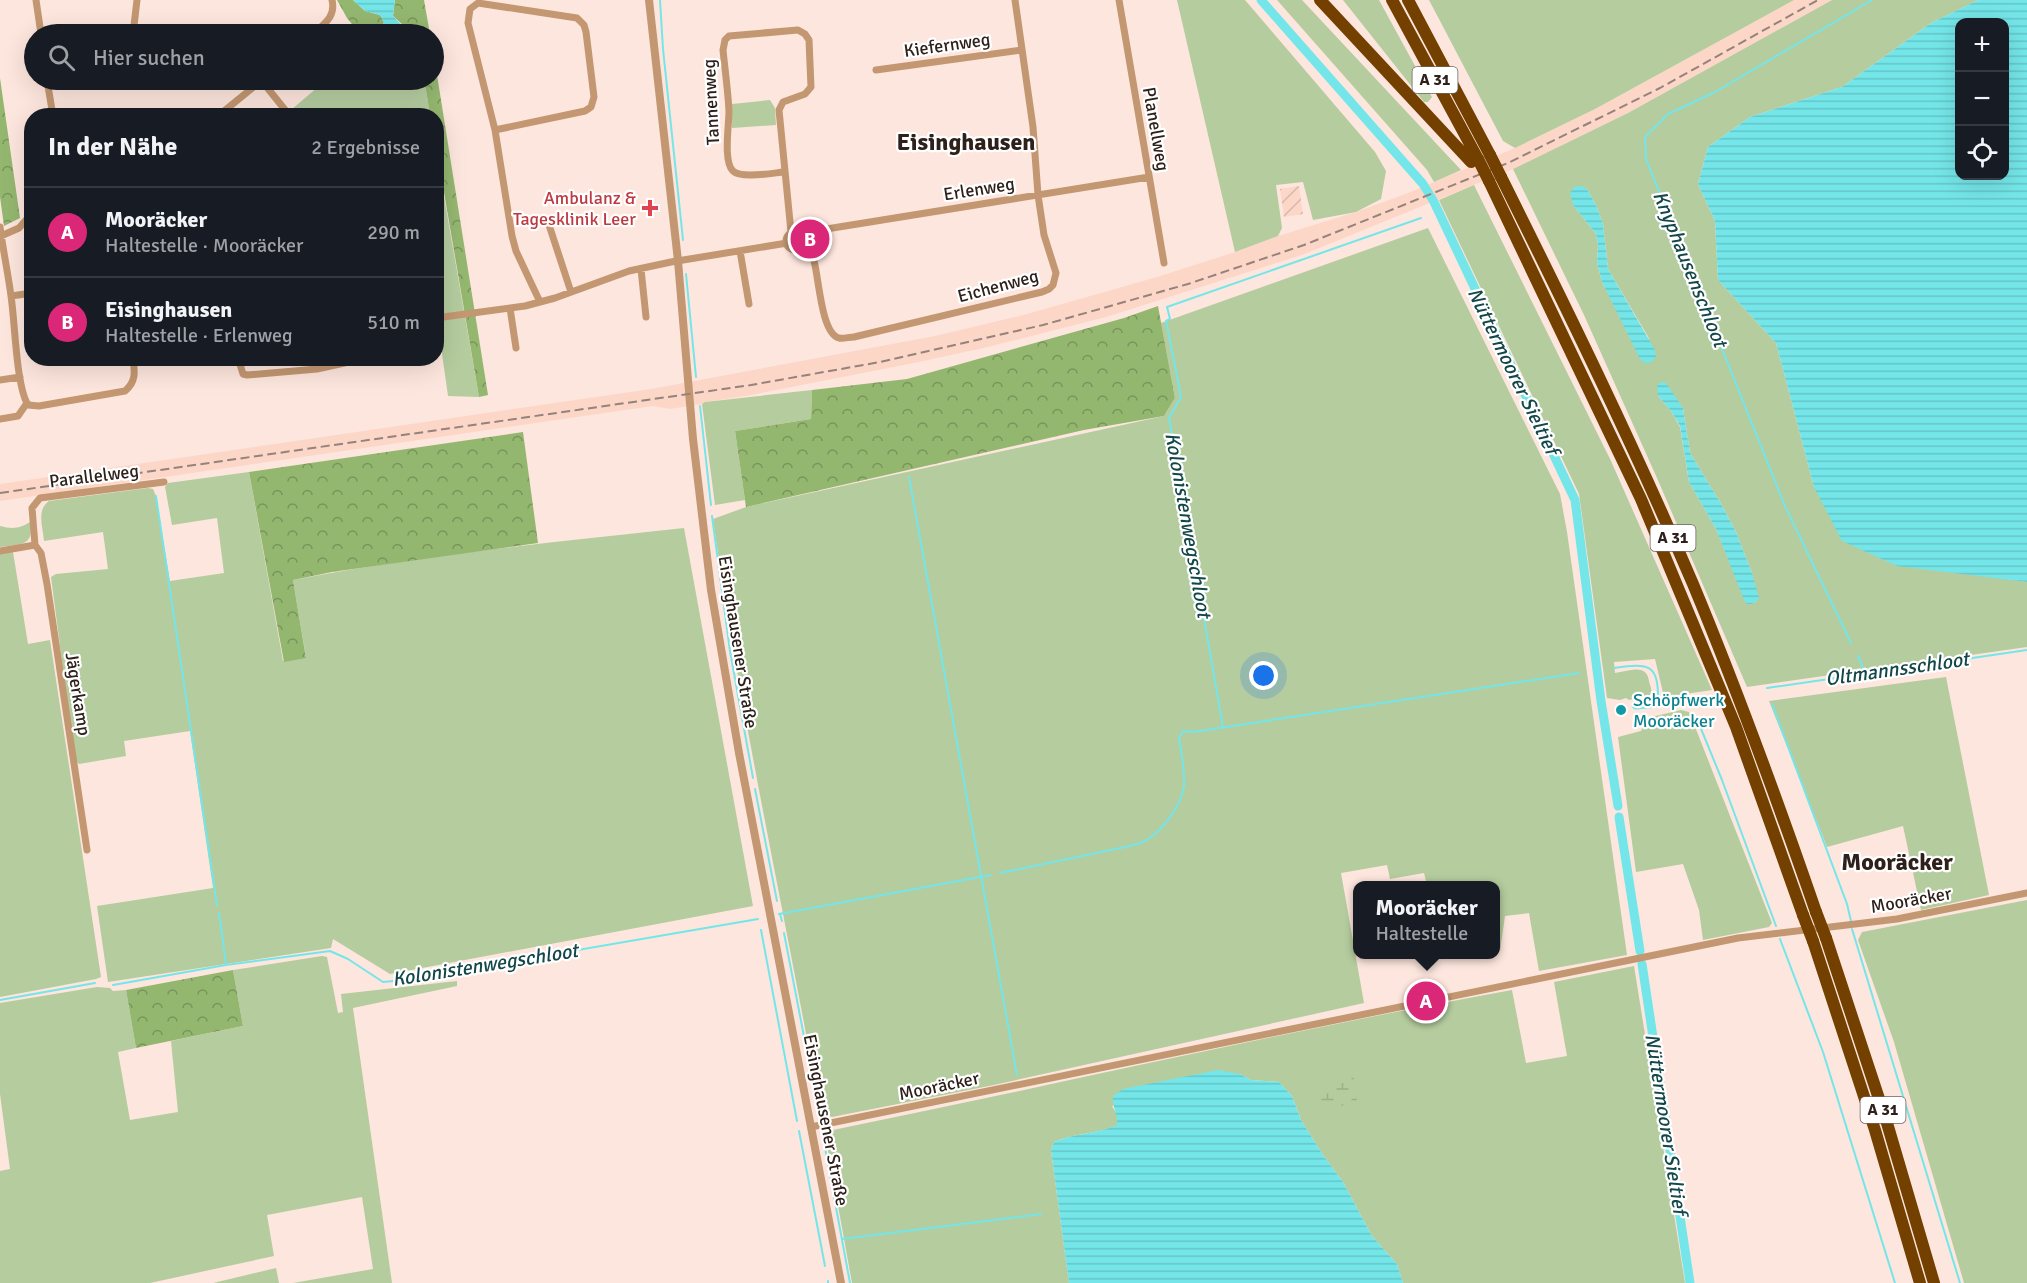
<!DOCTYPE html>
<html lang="de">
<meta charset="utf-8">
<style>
body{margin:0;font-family:Signika,sans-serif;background:#242831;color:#f1f3f6}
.controls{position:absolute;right:18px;top:18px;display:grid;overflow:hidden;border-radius:12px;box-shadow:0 6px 24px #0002}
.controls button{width:54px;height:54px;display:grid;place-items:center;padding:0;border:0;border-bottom:2px solid #363941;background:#171b24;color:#f1f3f6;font:30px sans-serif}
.you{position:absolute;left:1264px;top:676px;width:21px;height:21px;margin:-15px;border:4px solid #fff;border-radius:50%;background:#1a73e8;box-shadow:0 0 0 9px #1a73e833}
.badge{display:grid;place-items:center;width:39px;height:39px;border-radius:50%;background:#db2777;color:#fff;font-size:20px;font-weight:700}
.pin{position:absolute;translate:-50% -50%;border:3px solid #fff;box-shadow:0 2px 6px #0006}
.popup{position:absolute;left:1353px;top:881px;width:147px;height:78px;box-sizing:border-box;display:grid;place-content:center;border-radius:12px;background:#171b24;filter:drop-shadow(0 2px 4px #0005);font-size:20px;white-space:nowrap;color:#9ea1a6}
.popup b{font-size:22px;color:#f1f3f6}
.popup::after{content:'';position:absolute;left:50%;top:100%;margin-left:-12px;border:12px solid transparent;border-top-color:#171b24}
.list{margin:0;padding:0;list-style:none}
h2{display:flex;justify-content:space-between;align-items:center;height:78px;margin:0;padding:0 24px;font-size:26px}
h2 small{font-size:20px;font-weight:400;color:#9ea1a6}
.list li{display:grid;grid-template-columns:39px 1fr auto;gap:18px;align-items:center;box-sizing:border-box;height:90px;padding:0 24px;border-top:2px solid #363941}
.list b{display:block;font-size:22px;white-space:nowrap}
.list p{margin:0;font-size:20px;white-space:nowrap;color:#9ea1a6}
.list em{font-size:20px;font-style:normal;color:#9ea1a6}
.icon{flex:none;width:33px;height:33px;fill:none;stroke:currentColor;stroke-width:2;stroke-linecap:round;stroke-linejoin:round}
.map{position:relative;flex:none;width:2027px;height:1283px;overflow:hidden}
.search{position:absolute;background:#171b24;box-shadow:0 6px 24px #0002;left:24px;top:24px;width:420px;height:66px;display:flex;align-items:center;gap:15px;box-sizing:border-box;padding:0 21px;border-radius:33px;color:#9ea1a6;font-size:22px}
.panel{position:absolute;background:#171b24;box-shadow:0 6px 24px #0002;left:24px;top:108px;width:420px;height:258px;border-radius:24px}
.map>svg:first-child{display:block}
</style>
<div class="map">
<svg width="2027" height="1283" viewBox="0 0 2027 1283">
<defs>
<pattern id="industrial-furrows" width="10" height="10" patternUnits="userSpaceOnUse" patternTransform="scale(1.5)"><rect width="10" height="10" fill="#fcd7c8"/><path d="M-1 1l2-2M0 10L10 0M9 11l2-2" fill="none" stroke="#d8b8ab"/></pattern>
<pattern id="forest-crowns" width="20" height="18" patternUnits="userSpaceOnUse" patternTransform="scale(1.5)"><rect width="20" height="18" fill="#94b770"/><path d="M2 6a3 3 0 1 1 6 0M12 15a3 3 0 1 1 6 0" fill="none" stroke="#79945b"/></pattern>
<pattern id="wetland-marsh" width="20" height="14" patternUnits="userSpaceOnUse" patternTransform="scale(1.5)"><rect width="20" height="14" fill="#b5cc9f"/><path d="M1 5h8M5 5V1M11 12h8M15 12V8" fill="none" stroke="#9caf88"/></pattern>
<pattern id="water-rules" width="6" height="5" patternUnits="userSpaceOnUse" patternTransform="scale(1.5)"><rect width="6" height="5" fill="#74e6e9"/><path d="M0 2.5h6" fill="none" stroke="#65c5c7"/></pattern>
</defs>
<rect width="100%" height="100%" fill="#fde6dd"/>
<!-- built -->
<path fill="#fcd7c8" d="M1794 0H1832L1628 113 1513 169 1302 255 1106 317 988 347 919 362 746 396 705 402 702 404 670 409 653 406 0 501V484L651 389 935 336 1027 314 1157 277 1235 252 1278 236 1356 212 1408 193 1515 148 1595 109Z"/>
<!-- industrial -->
<path fill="url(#industrial-furrows)" d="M1299 186 1303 214 1284 217 1280 189Z"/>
<!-- green -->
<path fill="#b5cc9f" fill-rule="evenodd" d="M1177 0H1245L1375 152 1386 171 1381 199 1356 212 1313 220 1303 182 1276 185 1282 228 1278 236 1235 252Z
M1277 0H1302L1461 170 1434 182 1427 170Z
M1343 0H1379L1432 97 1428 102H1424Z
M1429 0H1794L1595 109 1515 148 1503 141Z
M1832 0H1978L1931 23 1842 87 1750 117 1708 147 1698 184 1715 221 1718 280 1776 343 1814 487 1993 577 2027 582V647L1747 687 1657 478 1584 315 1513 169 1628 113ZM1587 189 1596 205 1603 224 1608 269 1650 340 1612 301 1602 282 1597 263 1598 246 1596 234 1573 205ZM1658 396 1683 408 1690 453 1720 502 1736 532 1752 573 1756 602 1747 604 1716 529 1689 482 1680 427 1671 411Z
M326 80H422L426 90 430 115 284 116Z
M770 100 775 108 776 125 732 128V104Z
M436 151 479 397 448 396 437 318Z
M1474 185 1611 461 1712 690 1664 697 1655 659 1614 662 1615 673C1628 671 1647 663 1649 681 1650 687 1653 689 1650 695L1629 700 1626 698 1620 700 1607 698 1579 494 1439 200Z
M1428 228 1560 494 1567 532 1627 955 1539 971 1529 913 1505 916 1500 951 1495 952V886L1427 885 1424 873 1390 879 1387 865 1341 873 1364 1003 994 1085 832 1117 825 1115 820 1110C785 913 741 718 713 519L746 507 1164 416 1175 398 1161 323Z
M812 390 811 419 735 431 745 500 715 505 702 404 705 402Z
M249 472 283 661 306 657 293 580C422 555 554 542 684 528L753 906 390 974 333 939 331 948 108 982 97 906 213 888 190 731 124 741 126 756 79 764 75 760 51 577 56 574 108 569 103 532 44 541C43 527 36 510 49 501L148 488 153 489 156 496 170 581 224 573 217 518 172 525 165 487 168 483Z
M30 522C35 547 19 544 0 547V526C12 529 19 529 30 522Z
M13 552 28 644 50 640 101 977 96 979 0 997V554Z
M1946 677 1989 895 1921 910 1903 826 1827 847 1769 701Z
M1681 710 1689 712 1692 719 1772 923 1769 927 1703 940 1699 910 1683 864 1636 872 1618 737 1641 731 1647 718Z
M2027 900V1283H1964L1894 1042 1858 940 1862 932Z
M322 956 327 957 338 1013 343 1012 341 994 457 981V986L353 1008 392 1283H293L373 1269 362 1197 267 1215 274 1256 150 1283H0V1171L10 1169 0 1094V1003L97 987 110 988 113 991 126 990 136 1048 118 1052 130 1120 178 1112 171 1041 243 1026 233 970Z
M1634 966 1685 1283H1403L1397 1264 1372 1236 1343 1182 1323 1155 1301 1120 1292 1096 1279 1082 1251 1080 1240 1074 1112 1106 1118 1116V1125C1097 1134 1075 1133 1054 1142L1051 1150 1069 1283H852L826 1139 827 1133 833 1130C1060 1084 1285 1031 1512 990L1526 1063 1567 1056 1554 982Z
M276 1268 279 1283H213Z"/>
<!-- forest -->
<path fill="url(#forest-crowns)" d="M337 0H353L365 11 380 15 384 22 382 27 386 34 399 32 403 25 393 16 395 0H424L430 34H360L347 18Z
M434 56 488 395 479 397 437 151 436 116 430 115 426 90 422 80H434Z
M0 78 20 218 4 226 0 197Z
M1158 306 1175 398 1164 416 1084 430 746 507 735 431 811 419 812 390 907 379 1124 318Z
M523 432 538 543 332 572 293 580 306 658 284 662 249 472Z
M233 970 243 1026 136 1048 126 990Z"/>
<!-- wetland -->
<path fill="url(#wetland-marsh)" d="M1353 1077C1358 1085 1355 1092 1357 1101L1351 1108 1344 1105 1338 1107 1320 1102V1087L1333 1081Z"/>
<!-- water -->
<path fill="url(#water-rules)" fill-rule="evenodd" d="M353 0H395L393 16 405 29 399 32 382 34 380 31 384 22 380 15 365 11Z
M1978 0H2027V582L1897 566 1842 541 1814 487 1776 343 1718 280 1715 221 1698 184 1708 147 1750 117 1842 87 1931 23ZM2004 22V176H1960V22Z
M1581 186 1587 189 1596 205 1603 224 1608 269 1655 350 1656 357 1650 363H1645L1640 359 1602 282 1597 263 1598 246 1596 234 1573 205 1570 193 1574 187Z
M1661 382 1666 383 1683 408 1690 453 1720 502 1736 532 1752 573 1759 598C1756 603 1753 604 1747 604L1744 600 1716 529 1689 482 1680 426 1671 411 1658 396 1657 386Z
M1218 1070 1240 1074 1251 1080 1279 1082 1292 1096 1301 1120 1323 1155 1343 1182 1372 1236 1397 1264 1403 1283H1069L1051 1150 1054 1142C1075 1133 1097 1134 1117 1125 1118 1114 1112 1107 1113 1096L1123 1089Z"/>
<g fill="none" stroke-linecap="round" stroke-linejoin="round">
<!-- stream -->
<path stroke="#74e6e9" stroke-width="2" d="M660 0 663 49 683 240
M686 274 696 377
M700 406 711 505
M909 477 1017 1075
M156 496 217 905
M712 516 730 651 753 778
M1851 643 1785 506 1646 159 1645 137 1668 114 1715 92 1872 0
M1858 656 1865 673
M1614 668C1649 663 1659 663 1658 703L1686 701
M1767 688 2027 650
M1772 704 1847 904 1851 921
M1697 719 1722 780 1776 926
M1223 727 1169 418 1181 397 1166 321 1170 319 1167 307 1421 218
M755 789 777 901
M1000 873 1130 846C1136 844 1143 843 1148 839 1163 830 1182 804 1184 786 1185 770 1182 754 1179 739L1183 731 1193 732 1579 673
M219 913 226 964
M779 914 991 875
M780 914 782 921
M1852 929 1960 1283
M761 930 797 1121
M784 933 819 1114
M1780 939 1823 1052 1895 1283
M113 985 226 965 330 951 348 959 383 982 404 980 758 919
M0 1000 95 983
M799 1131 825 1266
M823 1137 850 1283
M842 1239 1041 1214
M828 1281V1283"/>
<!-- canal -->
<path stroke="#74e6e9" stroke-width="9" d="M1261 0 1423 184 1434 202 1575 500 1601 701 1618 806
M1636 705 1658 703
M1619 817 1640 951
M1642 964 1690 1283"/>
<!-- minor -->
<path stroke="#c39771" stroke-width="7" d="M36 0 41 34
M1119 0 1164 263
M133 34 137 0
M313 34C324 24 336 17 332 0
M876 70 1022 50
M47 80 53 116
M261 80 290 116
M218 116 262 80
M495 130 585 111 591 107 594 97 586 32 584 25 577 18 478 3 470 9 468 23 495 130 512 236 516 251 540 302
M784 172C773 173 741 179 733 171 723 162 729 125 729 111 728 91 725 70 723 50L725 40 729 36 798 30 805 34 809 40 811 87 805 94 783 102 779 110 791 232
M549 225 571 292
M0 227C3 250 8 273 11 296 15 321 16 386 28 405L39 406 125 391C136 382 135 372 133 358
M814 231 1149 177
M786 241a9 9 0 1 1 18 0a9 9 0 1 1-18 0Z
M1 236 19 228 32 213
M801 246 809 253 814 261C819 278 821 333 839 338 843 339 849 337 854 337L1042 292 1049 289 1053 285 1056 273 1044 235 1038 195 1033 127 1015 0
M740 251 749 304
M641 269 646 317
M11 296 32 293
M510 308 516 348
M436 318 525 306 555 298 629 271 671 262 787 243
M238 358 243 374 247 375 317 369 367 358
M0 380 20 377
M0 419 18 416 27 403
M35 545 41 553 47 584 87 850
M0 551 35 545 32 508 40 498 164 482
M811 1127 1738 938 1897 919 2027 893"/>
<!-- tertiary -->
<path stroke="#c39771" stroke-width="8" d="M649 0 678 261 693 439 711 590 739 753 841 1283"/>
<!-- motorway -->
<path stroke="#744000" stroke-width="12" d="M1320 0 1471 162
M1392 0 1478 159
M1408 0 1490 155
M1501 177C1568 311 1634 446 1693 584 1738 692 1778 802 1816 912
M1489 181 1641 499 1736 727 1803 915
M1826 938 1887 1123 1934 1283
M1813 941 1875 1130 1920 1283"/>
<!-- rail -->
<path stroke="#95827b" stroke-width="2" stroke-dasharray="9 4.5" stroke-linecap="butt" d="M0 493 751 385 880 362 1043 325 1188 284 1304 245 1508 163 1660 88 1818 0"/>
<!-- motorway-bridge -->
<path stroke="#744000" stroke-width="12" d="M1490 155 1501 177
M1478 159 1489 181
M1816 912 1826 938
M1803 915 1813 941"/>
</g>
<!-- markers -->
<path fill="#e0444e" stroke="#fff" stroke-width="2" d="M647 199h6v6h6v6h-6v6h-6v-6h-6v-6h6z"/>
<circle fill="#0f9aa8" stroke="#fff" stroke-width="2" cx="1621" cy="710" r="6"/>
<g text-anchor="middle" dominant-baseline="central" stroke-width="4.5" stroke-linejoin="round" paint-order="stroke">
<!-- shield labels -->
<g fill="#fff" stroke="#6d635f" stroke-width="1.5">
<rect x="1412.5" y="67" width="45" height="26" rx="4.5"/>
<rect x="1650.5" y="525" width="45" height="26" rx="4.5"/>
<rect x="1860.5" y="1097" width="45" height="26" rx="4.5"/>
</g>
<g font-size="16" font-weight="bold" fill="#2e201a">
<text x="1435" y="80">A 31</text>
<text x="1673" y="538">A 31</text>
<text x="1883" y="1110">A 31</text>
</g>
<!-- street labels -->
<g font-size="18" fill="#2e201a" stroke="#fff">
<text transform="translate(947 45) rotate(-8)">Kiefernweg</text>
<text transform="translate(711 102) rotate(-93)">Tannenweg</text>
<text transform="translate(1156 129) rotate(80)">Planellweg</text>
<text transform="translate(979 189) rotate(-9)">Erlenweg</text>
<text transform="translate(998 286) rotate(-15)">Eichenweg</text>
<text transform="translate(94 476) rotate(-7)">Parallelweg</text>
<text transform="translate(738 642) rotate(81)">Eisinghausener Straße</text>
<text transform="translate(78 694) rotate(81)">Jägerkamp</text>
<text transform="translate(1911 900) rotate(-10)">Mooräcker</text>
<text transform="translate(939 1086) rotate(-12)">Mooräcker</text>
<text transform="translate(826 1120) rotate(79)">Eisinghausener Straße</text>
</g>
<!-- health labels -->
<g font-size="18" fill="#be3a42" stroke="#fff" text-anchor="end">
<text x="636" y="198">Ambulanz &amp;<tspan x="636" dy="21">Tagesklinik Leer</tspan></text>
</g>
<!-- culture labels -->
<g font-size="18" fill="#0d838f" stroke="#fff" text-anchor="start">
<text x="1633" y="700">Schöpfwerk<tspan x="1633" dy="21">Mooräcker</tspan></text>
</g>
<!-- water labels -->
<g font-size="20" font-style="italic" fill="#134749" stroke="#fff">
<text transform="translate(1690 269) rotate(68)">Knyphausenschloot</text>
<text transform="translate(1513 371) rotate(64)">Nüttermoorer Sieltief</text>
<text transform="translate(1188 525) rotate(80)">Kolonistenwegschloot</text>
<text transform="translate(1897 669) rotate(-8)">Oltmannsschloot</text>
<text transform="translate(485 965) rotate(-9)">Kolonistenwegschloot</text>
<text transform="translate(1666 1124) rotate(81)">Nüttermoorer Sieltief</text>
</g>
<!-- district labels -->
<g font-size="24" font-weight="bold" fill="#2e201a" stroke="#fff">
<text x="966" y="142">Eisinghausen</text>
<text x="1897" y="862">Mooräcker</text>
</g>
</g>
</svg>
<div class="controls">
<button>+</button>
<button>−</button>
<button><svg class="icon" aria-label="locate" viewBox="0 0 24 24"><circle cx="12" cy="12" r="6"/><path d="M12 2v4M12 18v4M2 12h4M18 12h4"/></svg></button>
</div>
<div class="you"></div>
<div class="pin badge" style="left:1426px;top:1001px">A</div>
<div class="popup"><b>Mooräcker</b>Haltestelle</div>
<div class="pin badge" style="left:810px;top:239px">B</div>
<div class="search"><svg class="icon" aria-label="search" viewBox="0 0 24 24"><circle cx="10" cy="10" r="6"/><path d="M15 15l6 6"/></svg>Hier suchen</div>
<section class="panel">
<h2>In der Nähe<small>2 Ergebnisse</small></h2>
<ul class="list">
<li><span class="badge">A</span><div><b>Mooräcker</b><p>Haltestelle · Mooräcker</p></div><em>290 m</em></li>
<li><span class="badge">B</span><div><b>Eisinghausen</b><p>Haltestelle · Erlenweg</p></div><em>510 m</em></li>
</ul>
</section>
</div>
